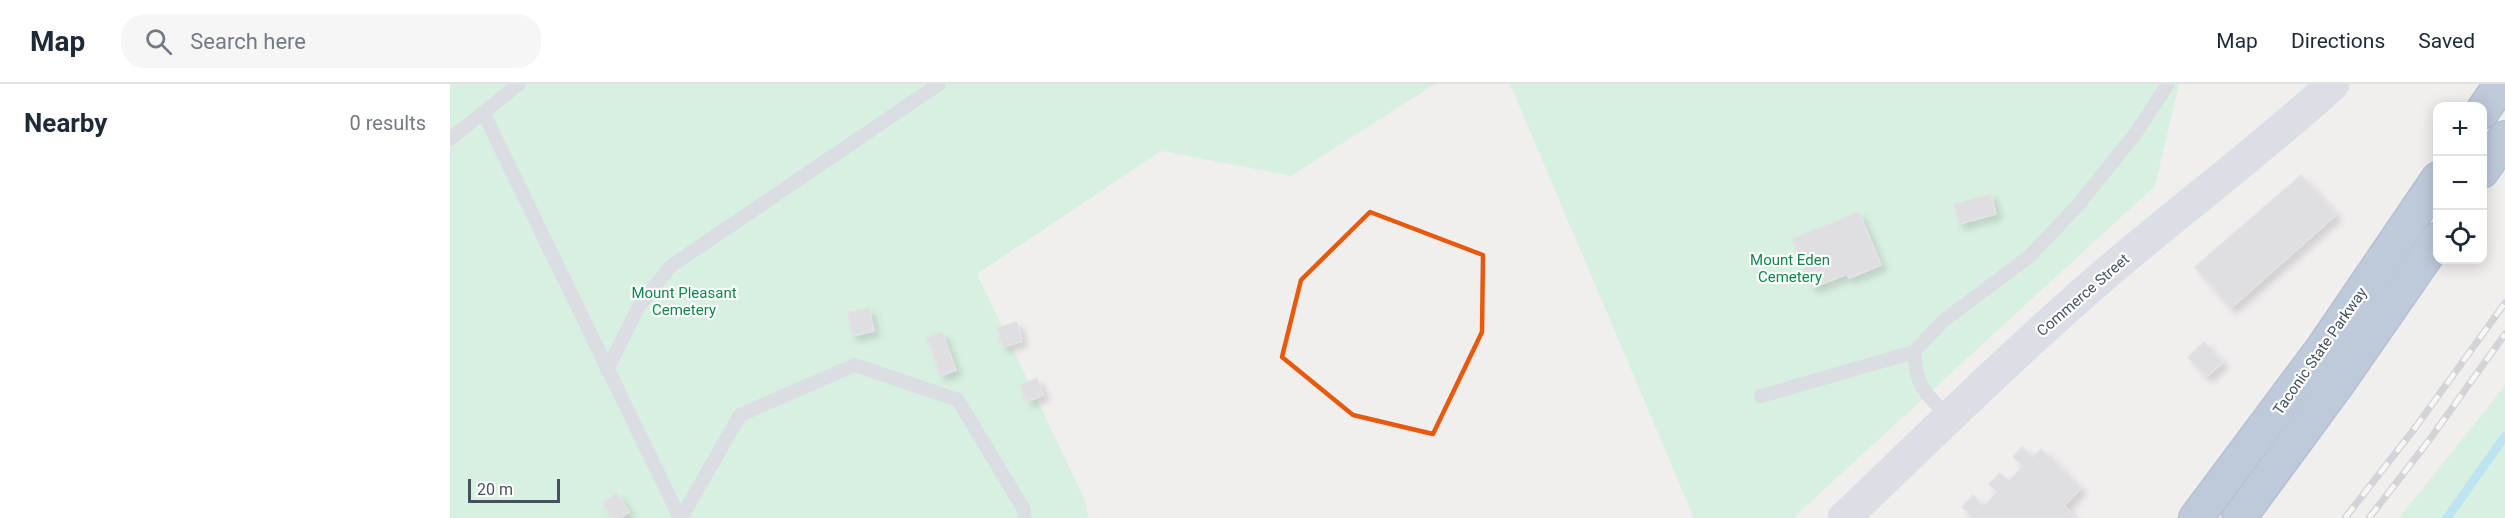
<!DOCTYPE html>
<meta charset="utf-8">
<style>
body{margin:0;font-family:Roboto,sans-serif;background:#f6f6f7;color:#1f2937}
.controls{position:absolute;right:18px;top:18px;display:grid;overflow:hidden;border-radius:12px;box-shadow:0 3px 15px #0003}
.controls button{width:54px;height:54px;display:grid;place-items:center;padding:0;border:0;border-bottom:2px solid #e0e1e3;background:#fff;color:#1f2937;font:30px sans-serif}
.scale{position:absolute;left:18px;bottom:15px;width:92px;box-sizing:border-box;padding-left:6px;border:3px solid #45515e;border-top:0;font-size:16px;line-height:21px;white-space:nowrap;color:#45515e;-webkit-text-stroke:4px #fff;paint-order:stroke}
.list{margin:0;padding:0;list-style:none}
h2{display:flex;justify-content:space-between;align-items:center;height:78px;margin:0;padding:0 24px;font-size:26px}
h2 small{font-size:20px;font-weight:400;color:#747a83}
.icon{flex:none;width:33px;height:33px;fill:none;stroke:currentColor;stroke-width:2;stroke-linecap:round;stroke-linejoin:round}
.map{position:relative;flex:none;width:2055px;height:434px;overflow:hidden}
header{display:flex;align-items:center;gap:36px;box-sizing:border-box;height:84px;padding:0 30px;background:#fff;border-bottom:2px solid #e0e1e3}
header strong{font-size:28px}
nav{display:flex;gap:33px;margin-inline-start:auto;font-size:21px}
.search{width:420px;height:54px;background:#f6f6f7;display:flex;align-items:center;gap:15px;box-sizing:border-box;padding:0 21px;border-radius:24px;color:#747a83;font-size:22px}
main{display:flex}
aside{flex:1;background:#fff}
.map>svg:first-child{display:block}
</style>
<header>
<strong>Map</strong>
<div class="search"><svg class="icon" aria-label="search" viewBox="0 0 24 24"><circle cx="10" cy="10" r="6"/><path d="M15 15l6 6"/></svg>Search here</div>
<nav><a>Map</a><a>Directions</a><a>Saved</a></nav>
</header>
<main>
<aside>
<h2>Nearby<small>0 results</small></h2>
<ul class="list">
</ul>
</aside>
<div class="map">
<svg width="2055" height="434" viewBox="0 0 2055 434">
<defs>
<filter id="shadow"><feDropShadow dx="5.5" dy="5.5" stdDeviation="3" flood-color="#0004"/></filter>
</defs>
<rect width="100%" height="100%" fill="#f1eeee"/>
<!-- green -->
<path fill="#b9f2d2" d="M0 0H985L841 92 711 67 527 190 635 416 638 434H0Z
M1060 0H1729L1705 102 1343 434H1244Z
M2055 301V434H1949L2046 313Z"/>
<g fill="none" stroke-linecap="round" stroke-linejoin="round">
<!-- stream -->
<path stroke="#83d7f3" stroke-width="9" d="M1997 434 2055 352"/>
</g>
<!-- building -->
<path fill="#cacdd4" stroke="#d2d4db" stroke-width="1.5" filter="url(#shadow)" d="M1851 91 1886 131 1781 224 1745 183Z
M1541 110 1546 130 1509 140 1504 120Z
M1409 128 1431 181 1399 194 1397 190 1362 204 1342 155Z
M419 224 424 247 402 252 398 228Z
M567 238 572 257 553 263 547 244Z
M492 248 506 286 490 292 477 254Z
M1754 258 1773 278 1756 293 1738 273Z
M587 294 593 311 577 318 570 301Z
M1572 363 1582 374 1591 365 1631 404 1614 422 1624 432 1622 434H1523L1512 423 1523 411 1534 422 1547 408 1539 400 1550 389 1559 397 1573 382 1563 373Z
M167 409 179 428 170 434H162L152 419Z"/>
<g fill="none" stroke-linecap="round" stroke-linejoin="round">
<!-- highway casing -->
<g stroke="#6d89ad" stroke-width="36">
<path id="highway" d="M2032 28 2051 0
M2032 87 2055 54
M1746 434 1873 264 1988 95
M1789 434 1891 295 1988 155"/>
</g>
<!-- lane -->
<path stroke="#bec8d2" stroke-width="14" d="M33 28 230 434
M0 55 69 0
M157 286 189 222 221 182 489 0
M1311 312 1464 268
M1499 333C1475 309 1466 303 1464 268L1493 237 1580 172 1628 121 1686 49 1718 0
M231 434 290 331 405 281 508 316 573 424 575 434"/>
<!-- secondary -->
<path stroke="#c0cbd9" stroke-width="33" d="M1394 434C1482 350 1568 265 1660 186 1734 123 1812 65 1883 0"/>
<!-- highway -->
<use href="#highway" stroke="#829ec1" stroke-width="33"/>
<!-- rail casing -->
<g stroke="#b0b3ba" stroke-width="7">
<path id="rail" d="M1895 434 1965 344 2055 219
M1919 434 1980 355 2055 250"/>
</g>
<!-- rail -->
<use href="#rail" stroke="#fff" stroke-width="4.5" stroke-dasharray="14" stroke-linecap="butt"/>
</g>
<!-- marked area -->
<path d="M0 0H2055V434H0ZM920 128 1033 171 1032 248 983 350 903 331 832 273 851 196Z" fill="#f1eeee" fill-opacity=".55" fill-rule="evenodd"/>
<path fill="none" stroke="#e8590c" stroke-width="4.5" stroke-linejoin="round" d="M920 128 1033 171 1032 248 983 350 903 331 832 273 851 196Z"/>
<g text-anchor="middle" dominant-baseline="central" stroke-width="4.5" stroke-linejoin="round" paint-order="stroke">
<!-- park labels -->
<g font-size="15" fill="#10854f" stroke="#fff">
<text x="1340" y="176">Mount Eden<tspan x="1340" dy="17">Cemetery</tspan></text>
<text x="234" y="209">Mount Pleasant<tspan x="234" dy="17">Cemetery</tspan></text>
</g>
<!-- street labels -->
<g font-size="15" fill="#45515e" stroke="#fff">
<text transform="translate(1633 211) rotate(-41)">Commerce Street</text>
<text transform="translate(1870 267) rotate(-55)">Taconic State Parkway</text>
</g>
</g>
</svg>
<div class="controls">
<button>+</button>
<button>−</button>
<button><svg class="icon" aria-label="locate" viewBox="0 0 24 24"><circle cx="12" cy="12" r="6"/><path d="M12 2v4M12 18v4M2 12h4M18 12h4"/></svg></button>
</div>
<div class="scale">20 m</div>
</div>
</main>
